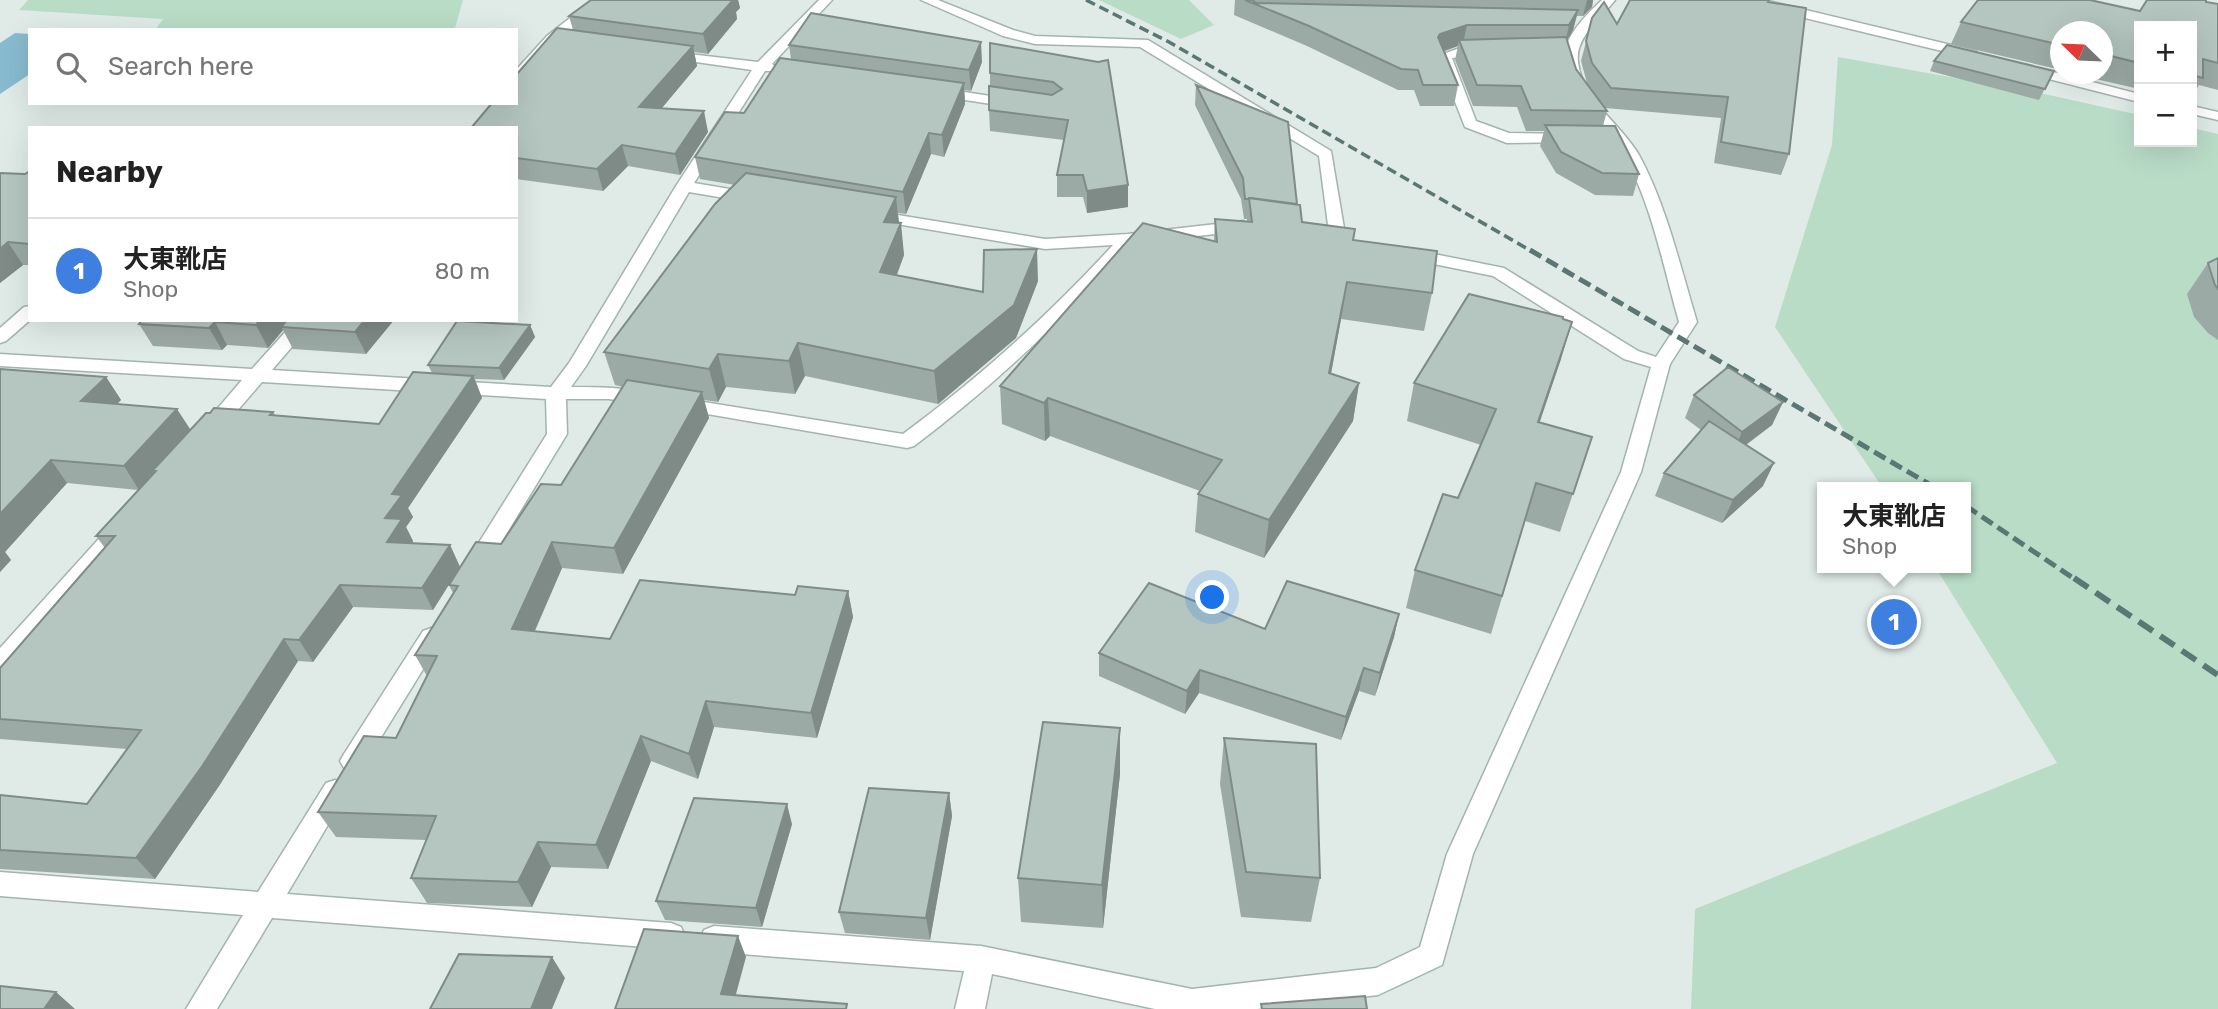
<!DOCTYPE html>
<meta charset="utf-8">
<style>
body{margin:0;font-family:Rubik,"Noto Sans JP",sans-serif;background:#f6f6f6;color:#222}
.controls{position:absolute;right:21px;top:21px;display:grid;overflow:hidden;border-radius:0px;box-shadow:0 7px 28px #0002}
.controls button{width:63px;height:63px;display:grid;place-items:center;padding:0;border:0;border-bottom:2px solid #e0e0e0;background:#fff;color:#222;font:35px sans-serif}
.compass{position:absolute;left:2050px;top:21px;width:63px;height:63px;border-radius:50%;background:#fff;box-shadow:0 7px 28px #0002;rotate:293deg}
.you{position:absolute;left:1213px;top:598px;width:24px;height:24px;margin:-18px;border:5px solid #fff;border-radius:50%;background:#1a73e8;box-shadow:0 0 0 10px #1a73e833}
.badge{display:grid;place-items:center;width:46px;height:46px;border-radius:50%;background:#db2777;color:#fff;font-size:23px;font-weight:700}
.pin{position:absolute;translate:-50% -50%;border:4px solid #fff;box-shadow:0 2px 7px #0006}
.popup{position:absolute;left:1817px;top:482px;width:154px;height:91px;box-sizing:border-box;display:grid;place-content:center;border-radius:0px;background:#fff;filter:drop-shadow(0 2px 5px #0005);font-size:23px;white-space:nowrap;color:#767676}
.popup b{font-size:26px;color:#222}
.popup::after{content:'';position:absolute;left:50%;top:100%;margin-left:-14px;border:14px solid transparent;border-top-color:#fff}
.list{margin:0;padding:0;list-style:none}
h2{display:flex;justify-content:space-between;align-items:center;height:91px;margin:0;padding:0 28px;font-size:30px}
h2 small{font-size:23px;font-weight:400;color:#767676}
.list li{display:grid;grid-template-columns:46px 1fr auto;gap:21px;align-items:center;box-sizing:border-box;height:105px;padding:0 28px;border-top:2px solid #e0e0e0}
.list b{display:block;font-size:26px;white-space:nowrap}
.list p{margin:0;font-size:23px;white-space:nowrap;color:#767676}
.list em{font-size:23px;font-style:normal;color:#767676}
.icon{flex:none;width:38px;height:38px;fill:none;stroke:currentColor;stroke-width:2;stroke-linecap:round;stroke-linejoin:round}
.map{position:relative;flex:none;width:2218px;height:1009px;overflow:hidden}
.search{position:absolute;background:#fff;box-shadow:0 7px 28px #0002;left:28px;top:28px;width:490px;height:77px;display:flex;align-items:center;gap:18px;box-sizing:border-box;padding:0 24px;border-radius:0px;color:#767676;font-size:26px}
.panel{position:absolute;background:#fff;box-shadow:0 7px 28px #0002;left:28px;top:126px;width:490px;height:196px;border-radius:0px}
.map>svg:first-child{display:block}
</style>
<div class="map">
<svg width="2218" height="1009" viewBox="0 0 2218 1009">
<rect width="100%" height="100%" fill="#e0ebe8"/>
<!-- green -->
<path fill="#b9dcc7" d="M28 0H463L455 28 448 30H155L163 19 19 10Z
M1099 0H1189L1214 25 1181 39Z
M1838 57 2040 93 2139 115V142H2192V128L2218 134V1009H1691L1695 909 2057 763 1936 568H1966V487H1882L1775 327 1832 145Z"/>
<!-- water -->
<path fill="#88bbd0" d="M15 33 30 34V74L0 94V43Z"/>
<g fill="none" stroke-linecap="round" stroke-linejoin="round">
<!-- street casing -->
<g stroke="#a3b3b0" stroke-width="3">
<path id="street" d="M593 0H607L557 42 521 82 516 83V70L547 36Z
M819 0H832L772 64 778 68 776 71H765L694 183 754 193 762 198 754 203 689 192 586 366 571 387C599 387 626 387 654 395L657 399 654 403 647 405 609 399H566L567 434 482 574 474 576 466 574 463 568 547 434 546 399 262 382 217 434H203L200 429 242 380 0 366V354L252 369 296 320H315L272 370 551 387 569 363 676 186 752 70 668 58 663 57V51L758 62Z
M921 0H938L1013 30 1035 36 1148 40 1331 151 1346 240 1338 245 1330 240 1319 156 1140 47 1035 44 1003 36Z
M1602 0H1615C1601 18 1575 37 1578 62 1582 100 1621 124 1639 155 1667 207 1680 266 1697 322L1670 364 1641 472 1473 854 1442 965 1378 995 1257 1009H1155L992 974 985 1009H955L964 971 714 952 704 948 700 939 704 930 714 926 981 946 1192 989 1376 968 1420 947 1447 854 1621 472 1651 367 1624 359 1493 276 1409 259 1400 254 1409 249 1504 268 1638 351 1656 357 1679 322C1663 266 1650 194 1618 146 1600 119 1567 97 1564 62 1562 38 1586 15 1602 0Z
M1742 0H1764L1976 51 1978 54 1971 58 1743 3Z
M1463 47H1484L1491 51 1484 55 1452 58 1476 121 1509 133 1570 134 1578 139 1575 142 1507 143 1465 127 1437 56Z
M2026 65 2139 94V102L2021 72 2019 69Z
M938 88 1017 100 1024 104 1017 108 933 95 931 92 933 89Z
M2192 106 2218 112V120L2192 114Z
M873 211 1045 239 1128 234 1243 221 1251 226 1243 231 1133 243C1065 318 995 385 914 446L907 448 672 408 669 404 672 400 679 398 903 434C980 377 1049 315 1113 245L1045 249 867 219 865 216Z
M30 306V320L6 341 0 343V328L24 307Z
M123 518 131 521 134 526 131 531 8 670 0 673V648L115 521Z
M431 628 439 631 443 637 362 768 353 771 344 768 340 761 344 754 423 631Z
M335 780 344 783 348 791 287 894 671 923 681 927 685 936 681 945 671 949 272 918 217 1009H186L243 915 0 896V872L258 892 326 783Z"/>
</g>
<!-- street -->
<use href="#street" fill="#fff" fill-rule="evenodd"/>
<!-- rail-far2 -->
<path stroke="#5b7773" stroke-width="3.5" stroke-dasharray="10 5" stroke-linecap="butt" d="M1086 0 1169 42 1533 252"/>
<!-- rail-far1 -->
<path stroke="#5b7773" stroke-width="5" stroke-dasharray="13 6" stroke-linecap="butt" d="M1530 250 1934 487
M1966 506 2076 580"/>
<!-- rail -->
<path stroke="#5b7773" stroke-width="6" stroke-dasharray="17 9" stroke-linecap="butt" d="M2074 578 2218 675"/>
</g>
<!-- wall -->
<path fill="#9caaa6" d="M591 0H738L740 8 736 12 737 19 708 54 694 52 697 66 662 108 708 132 680 175 628 166 603 191 516 179V128L573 30 569 16Z
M1235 0H1593L1592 7 1583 16H1577L1573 30 1567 40 1576 69 1607 111 1603 126 1639 174 1633 196 1595 195 1556 173 1540 146 1544 131H1526L1517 107 1473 106 1455 60 1458 46 1444 51 1458 85 1454 106H1420L1414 90H1398L1307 46 1234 15Z
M1771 2 1789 154 1781 175 1714 163 1721 118 1605 108 1587 83 1581 61 1592 18 1617 24Z
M2206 2 2218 4V90L2199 85 2192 96V26H2139V89L2074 74H2103V32H2061V70L1951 44 1961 22 2140 11Z
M789 45 982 62 971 91 964 90 965 104 944 157 931 154 906 214 898 213 904 255 897 275 983 292 1038 281 1016 338 938 404 805 376 795 394 726 387 718 402 704 400 709 418 623 574 562 568 535 631 610 639 795 595 848 591 853 617 817 738 714 727 698 779 651 761 608 869 551 867 532 907 427 903 411 878 426 840 336 837 318 812 396 738 427 676 415 655 453 593 449 585 501 544 561 485 623 387 615 385 604 352 735 185 700 179 695 157 744 113 791 59Z
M1934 61 2054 71 2039 100 1930 71Z
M1098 62 1128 207 1087 213 1083 197H1057V175L1064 140 990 131 989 110 990 86V73Z
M1196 85 1297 204 1302 222 1354 240 1432 293 1424 331 1341 319 1331 374 1359 383 1353 421 1264 558 1195 532 1198 494 1200 491 1050 436 1045 441 1002 424 1000 386 1214 241 1215 219 1247 221V219H1244L1241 199 1195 105Z
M30 171V265H23L0 283V173L25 174Z
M2218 258V340L2208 333 2194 317 2187 294 2208 263Z
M1563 319 1561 359 1539 422 1592 437 1560 532 1525 521 1491 634 1406 608 1415 570 1458 498 1481 445 1407 421 1414 383Z
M142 320H394L366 354 293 349 283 330 268 348 227 345 222 350 153 346 139 324Z
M530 325 535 337 504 380 475 379 482 398 408 508 413 517 406 527 413 541 412 543 450 545 460 567 433 610 353 607 313 662 298 661 219 786 155 879 0 869V795L87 804 127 749 0 739V668L105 548 96 536 138 490 67 483 5 552 11 560 0 572V369L106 377 121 400 117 404 190 430 273 412 275 415 379 424 432 373 428 365Z
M1694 395 1783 402 1772 425 1746 445 1763 486 1722 523 1655 496 1664 473 1701 430 1685 418Z
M1399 614 1394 637 1375 696 1359 691 1341 740 1199 693 1185 714 1099 676V653L1265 629Z
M1120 728V774L1103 928 1021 922 1018 878Z
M1224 738 1320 878 1311 922 1241 917 1220 784Z
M949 793 952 816 930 940 845 933 839 912Z
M792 824 762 927 665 920 656 901Z"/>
<!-- shaded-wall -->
<path fill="#7f8b87" d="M726 0H738L740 8 736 12 737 19 708 54 703 34Z
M1587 0H1593L1592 7 1583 16Z
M1578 10 1573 30 1565 44 1569 25Z
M1467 25 1463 44 1459 40 1458 46 1436 54 1438 37 1440 34Z
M981 42 982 62 971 91 969 70Z
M693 46 697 66 645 128 639 107Z
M964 83 965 104 944 157 942 135Z
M704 111 708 132 680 175 675 154Z
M929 133 931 154 906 214 903 192Z
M622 145 628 166 603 191 597 169Z
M1128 185V207L1087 213V191Z
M896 197 899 226 901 223 904 255 885 305 880 272 884 222Z
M8 242 23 265 0 283V249Z
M1037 249 1038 281 1016 338 938 404 934 371Z
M1347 282 1341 319 1324 411 1329 373Z
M260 320H292L281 327 283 330 268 348 256 325Z
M365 320H394L366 354 355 332Z
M215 322 227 345 222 350 209 328Z
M1572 322 1561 359 1527 460 1538 422Z
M530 325 535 337 504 380 499 368Z
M798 343 805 376 795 394 789 361Z
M718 354 726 387 718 402 709 369Z
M473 376 482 398 408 508 413 517 406 527 413 541 399 564 387 542 385 518 392 494Z
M106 377 121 400 97 424 81 401Z
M1359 383 1353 421 1264 558 1269 520Z
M702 392 709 418 623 574 614 548Z
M1048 398 1050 436 1045 441 1044 403Z
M1783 402 1772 425 1732 455 1742 432Z
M177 409 192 432 153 470 155 473 139 490 124 466Z
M51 460 67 483 5 552 11 560 0 572V514Z
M1774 463 1763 486 1722 523 1733 500Z
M552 542 562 568 524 655 512 629Z
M450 545 460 567 433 610 422 588Z
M340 585 353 607 313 662 299 640Z
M848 591 853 617 817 738 811 713Z
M1399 614 1394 637 1375 696 1380 673Z
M284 639 298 661 219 786 155 879 136 858Z
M1364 668 1359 691 1341 740 1346 717Z
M1200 670 1199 693 1185 714 1187 691Z
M706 701 714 727 698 779 689 754Z
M1120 728V774L1103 928 1102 885Z
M641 736 651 761 608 869 596 845Z
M949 793 952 816 930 940 926 918Z
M787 804 792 824 762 927 756 908Z
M538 842 551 867 532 907 518 882Z
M738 936 746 957 732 1009 721 994Z
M552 957 565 978 552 1009H531Z
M56 992 75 1009H44Z"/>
<!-- building -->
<path fill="#b5c6c1" stroke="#7f8b87" stroke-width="2" d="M591 0H733L703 34 569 16Z
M1245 0H1252L1256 3 1578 10 1569 25H1467L1440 34 1438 37 1458 85H1423L1418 70 1401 69 1309 26Z
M1630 0H1769L1768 2 1806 8 1789 154 1721 142 1728 97 1611 88 1592 63 1586 41 1592 18 1604 2 1617 24Z
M1978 0H2090L2140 11 2147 0H2206V2L2218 4V63L2203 59V78L2192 75V26H2139V63L2103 54V32H2061V45L1961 22Z
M811 13 981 42 969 70 789 45Z
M557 28 693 46 639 107 704 111 675 154 622 145 597 169 516 158V128H471L492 103H516V75Z
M1566 37 1576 69 1607 111 1531 110 1521 86 1477 85 1459 40Z
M990 43 1098 62 1108 60 1128 185 1087 191 1083 175H1057L1068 120 989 110V86L1052 95 1062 89 1053 82 990 73Z
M1947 45 2054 71 2045 89 1934 61Z
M780 58 964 83 942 135 929 133 903 192 695 157 725 112 744 113Z
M1196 85 1288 122 1297 204 1251 198H1249V199H1245L1243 178Z
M1545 125 1615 126 1639 174 1602 173 1561 152Z
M30 171V244L8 242 0 249V173L25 174Z
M746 173 896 197 884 222 901 223 880 272 983 292 984 250 1037 249 1014 305 934 371 798 343 789 361 718 354 709 369 604 352 715 204Z
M1249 198 1300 205 1302 222 1355 229 1353 240 1437 251 1432 293 1347 282 1329 373 1359 383 1269 520 1198 494 1222 460 1048 398 1044 403 1000 386 1143 223 1217 242 1215 219 1252 222Z
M2218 258V289L2215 285 2208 263Z
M1469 294 1563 317V319L1572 322 1538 422 1592 437 1573 494 1536 483 1502 596 1415 570 1443 494 1458 498 1496 409 1414 383Z
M142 320H260L256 325 215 322 209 328 139 324Z
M287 320H365L355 332 281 327Z
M457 321 530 325 499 368 428 365Z
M1728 367 1783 402 1742 432 1694 395Z
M0 369 106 377 81 401 177 409 124 466 51 460 0 514Z
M413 372 473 376 392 494 402 495 385 518 402 519 387 542 450 545 422 588 340 585 299 640 284 639 203 765 136 858 0 850V795L87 804 141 730 0 719V668L115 536H96L156 471 153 470 206 413H210L214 408 273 412 270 415 379 424Z
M627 380 702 392 614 548 552 542 512 629 610 639 640 580 795 595 798 586 848 591 811 713 706 701 689 754 641 736 596 845 538 842 518 882 411 878 436 816 318 812 364 736 396 738 437 656 415 655 458 586 449 585 476 542 501 544 541 484 561 485Z
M1709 421 1774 463 1733 500 1664 473Z
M1287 581 1399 614 1380 673 1364 668 1346 717 1200 670 1187 691 1099 653 1149 583 1265 629Z
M1043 722 1120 728 1102 885 1018 878Z
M1224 738 1316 744 1320 878 1246 872Z
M869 788 949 793 926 918 839 912Z
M694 798 787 804 756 908 656 901Z
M644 929 738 936 721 994 847 1004 846 1009H615Z
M459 954 552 957 531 1009H430Z
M0 986 56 992 44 1009H0Z
M1365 996 1367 1009H1262L1261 1004Z"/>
</svg>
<div class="controls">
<button>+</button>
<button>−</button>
</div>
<svg class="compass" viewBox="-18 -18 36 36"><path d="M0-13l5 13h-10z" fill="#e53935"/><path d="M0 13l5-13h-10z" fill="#767676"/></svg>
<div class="you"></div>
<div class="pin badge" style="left:1894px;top:622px;background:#3f7fe0">1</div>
<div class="popup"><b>大東靴店</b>Shop</div>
<div class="search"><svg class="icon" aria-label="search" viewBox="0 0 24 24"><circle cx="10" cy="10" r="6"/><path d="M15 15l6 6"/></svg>Search here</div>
<section class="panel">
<h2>Nearby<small></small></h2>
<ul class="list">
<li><span class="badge" style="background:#3f7fe0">1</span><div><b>大東靴店</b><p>Shop</p></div><em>80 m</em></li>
</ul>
</section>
</div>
